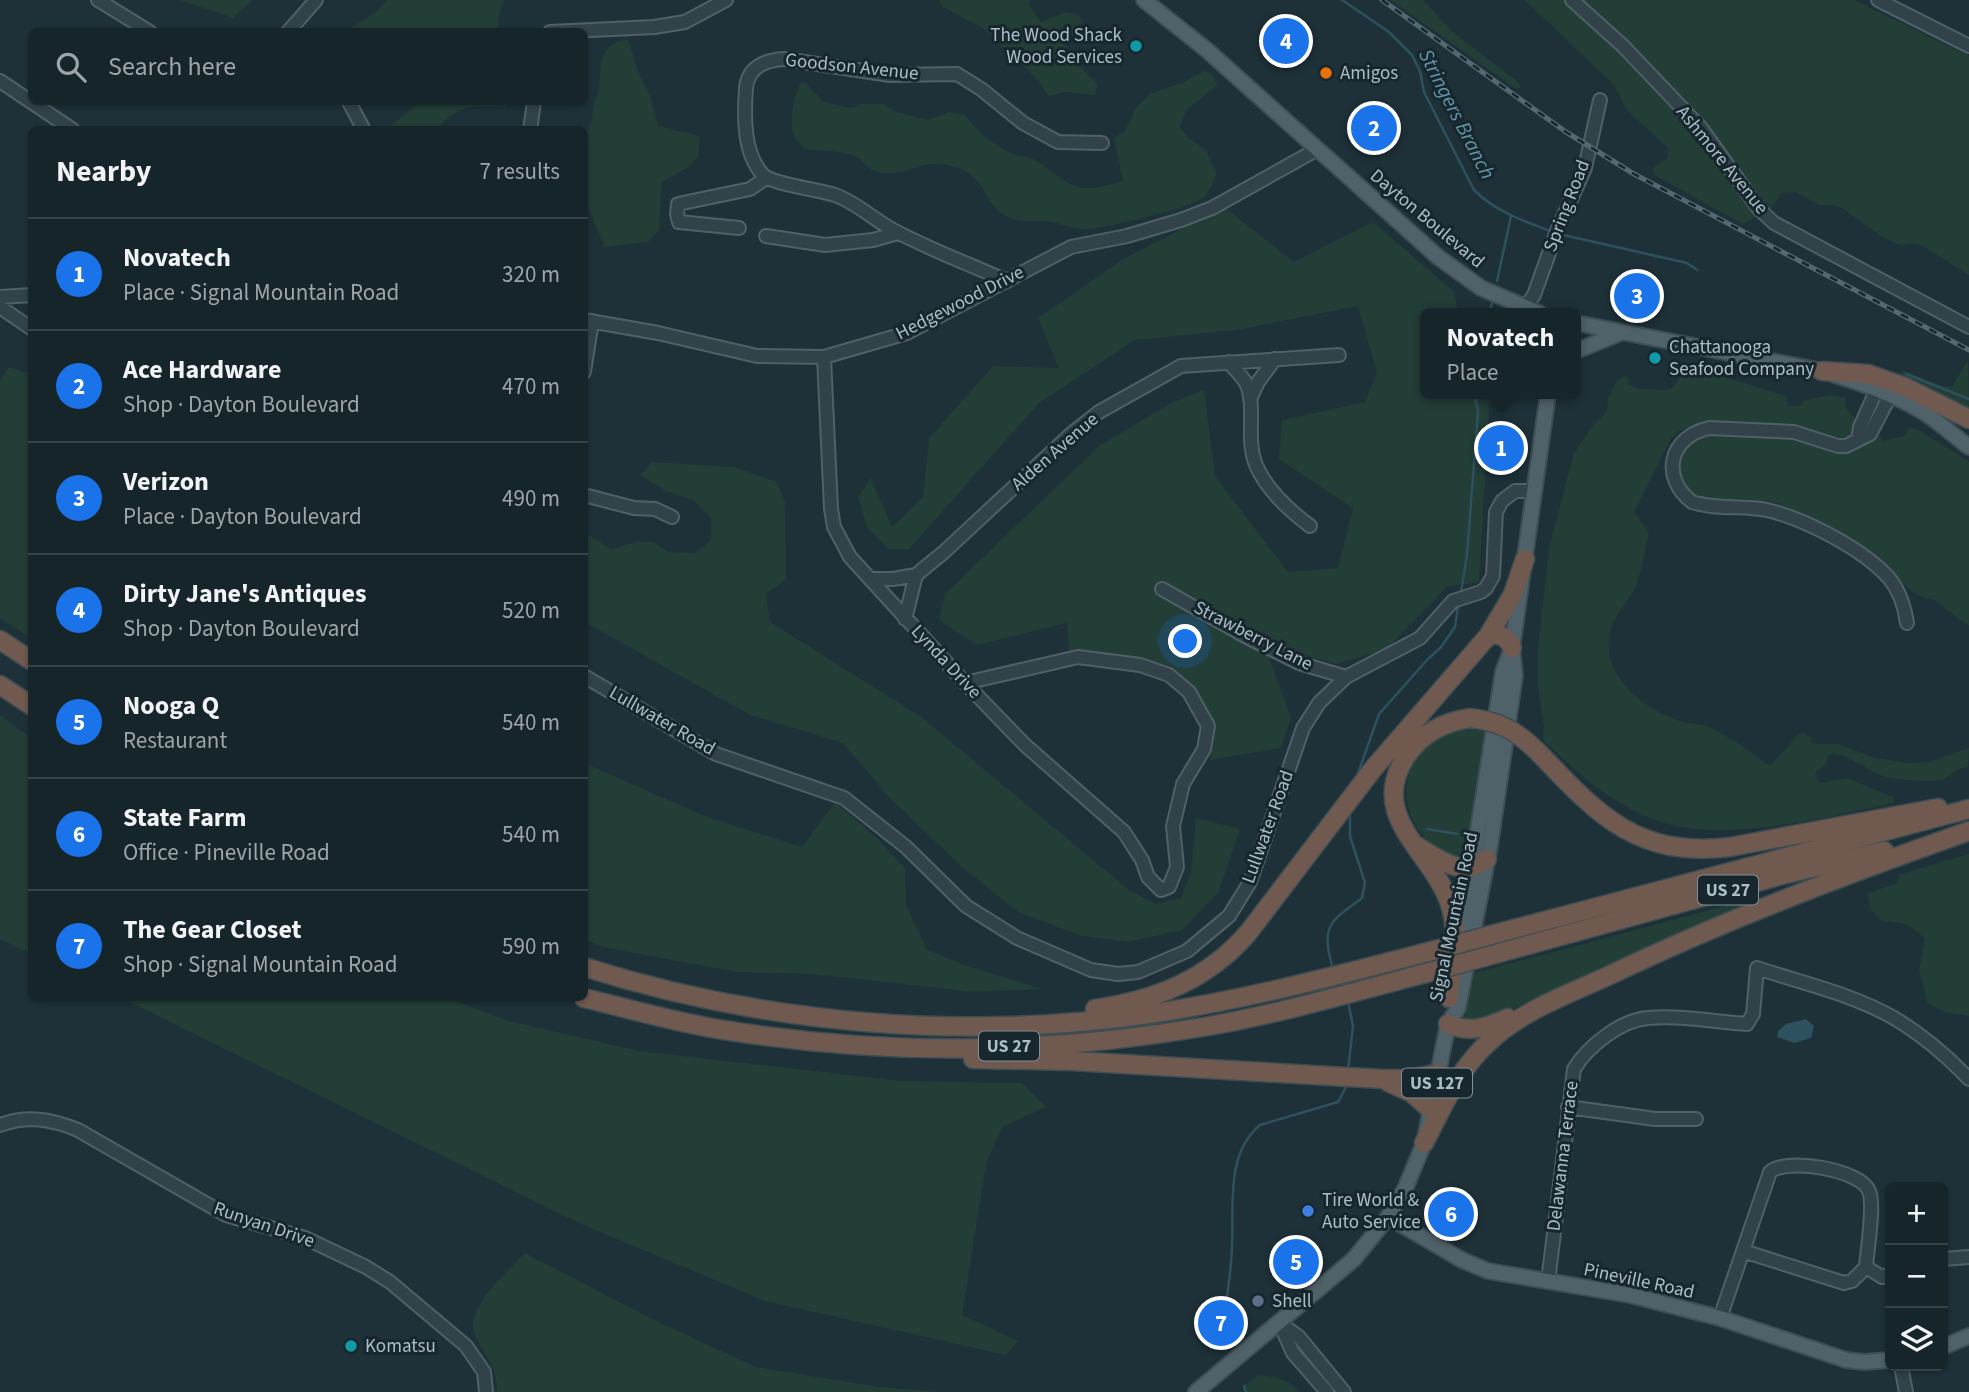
<!DOCTYPE html>
<meta charset="utf-8">
<style>
body{margin:0;font-family:"Source Sans 3",sans-serif;background:#1f2d32;color:#f1f3f6}
.controls{position:absolute;right:21px;bottom:21px;display:grid;overflow:hidden;border-radius:10px;box-shadow:0 2px 5px #0004}
.controls button{width:63px;height:63px;display:grid;place-items:center;padding:0;border:0;border-bottom:2px solid #354247;background:#16252a;color:#f1f3f6;font:35px sans-serif}
.you{position:absolute;left:1186px;top:642px;width:24px;height:24px;margin:-18px;border:5px solid #fff;border-radius:50%;background:#1a73e8;box-shadow:0 0 0 10px #1a73e833}
.badge{display:grid;place-items:center;width:46px;height:46px;border-radius:50%;background:#1a73e8;color:#fff;font-size:23px;font-weight:700}
.pin{position:absolute;translate:-50% -50%;border:4px solid #fff;box-shadow:0 2px 7px #0006}
.popup{position:absolute;left:1420px;top:308px;width:161px;height:91px;box-sizing:border-box;display:grid;place-content:center;border-radius:10px;background:#16252a;filter:drop-shadow(0 2px 5px #0005);font-size:23px;white-space:nowrap;color:#9ea5a8}
.popup b{font-size:26px;color:#f1f3f6}
.popup::after{content:'';position:absolute;left:50%;top:100%;margin-left:-14px;border:14px solid transparent;border-top-color:#16252a}
.list{margin:0;padding:0;list-style:none}
h2{display:flex;justify-content:space-between;align-items:center;height:91px;margin:0;padding:0 28px;font-size:30px}
h2 small{font-size:23px;font-weight:400;color:#9ea5a8}
.list li{display:grid;grid-template-columns:46px 1fr auto;gap:21px;align-items:center;box-sizing:border-box;height:112px;padding:0 28px;border-top:2px solid #354247}
.list b{display:block;font-size:26px;white-space:nowrap}
.list p{margin:0;font-size:23px;white-space:nowrap;color:#9ea5a8}
.list em{font-size:23px;font-style:normal;color:#9ea5a8}
.icon{flex:none;width:38px;height:38px;fill:none;stroke:currentColor;stroke-width:2;stroke-linecap:round;stroke-linejoin:round}
.map{position:relative;flex:none;width:1969px;height:1392px;overflow:hidden}
.search{position:absolute;background:#16252a;box-shadow:0 2px 5px #0004;left:28px;top:28px;width:560px;height:77px;display:flex;align-items:center;gap:18px;box-sizing:border-box;padding:0 24px;border-radius:10px;color:#9ea5a8;font-size:26px}
.panel{position:absolute;background:#16252a;box-shadow:0 2px 5px #0004;left:28px;top:126px;width:560px;height:875px;border-radius:10px}
.map>svg:first-child{display:block}
</style>
<div class="map">
<svg width="1969" height="1392" viewBox="0 0 1969 1392">
<rect width="100%" height="100%" fill="#1e3138"/>
<!-- green -->
<path fill="#233d37" d="M180 0H252L233 18Z
M387 0H504L499 16 498 31H348C361 20 377 14 387 0Z
M939 0H1030L1029 5 1041 22 1066 12 1079 15 1083 21 1065 44 1071 58 1098 84 1095 95 1066 92 1048 96 1040 82 984 29 941 6Z
M1391 0H1423L1454 33 1518 82 1521 87 1516 89Z
M1525 0H1854L1969 56V275L1921 245 1910 243 1902 246 1884 238 1842 208 1833 205H1819L1796 192 1782 193 1771 208 1743 224 1654 175 1653 168 1668 158V148L1626 109 1615 86Z
M628 39 638 72 650 96 658 125C672 132 686 130 700 137L698 157 687 168 662 182 659 230 648 242 605 247 585 200V135C593 125 591 117 594 105 595 99 598 95 599 89 602 63 596 45 628 39Z
M1204 71 1211 73 1218 85 1186 110 1180 127 1188 138 1206 150 1217 174C1213 181 1210 192 1204 197 1190 208 1099 231 1081 229 1071 228 1060 223 1050 222 1037 220 1020 223 1008 217 978 202 992 175 947 165 924 159 906 175 884 173 868 172 869 165 858 158 844 150 821 151 805 149 802 145 796 141 794 136 789 121 793 92 803 81L824 102 851 108 862 104H884L896 112 928 120 949 112 965 115C979 133 994 147 1016 155 1023 157 1031 157 1037 161 1052 170 1066 186 1085 188 1097 189 1111 184 1123 181L1114 138 1125 131 1137 106 1150 94 1184 82Z
M420 102H508L505 107C482 104 450 106 439 129H387Z
M1224 207 1294 262 1373 222 1454 292 1458 313H1426V394H1490L1479 582 1448 586 1385 650 1336 664 1264 644 1291 718 1281 748 1210 760 1213 735 1190 701 1143 659 1069 657 1067 623 977 645 939 620 945 594 1099 446 1171 403 1204 390 1215 476 1288 572 1338 568 1353 508 1279 459 1282 420 1365 402 1377 373 1358 306 1236 330 1135 340 1040 402 909 549H889L867 527 858 496 871 478 892 527 923 497 929 438 993 366 1059 368 1038 318 1125 258Z
M1968 360 1969 412 1903 380 1901 376 1902 372 1905 371 1942 386 1952 387Z
M1699 363 1712 368 1718 375 1786 396 1788 406H1801L1803 401 1830 395 1846 398 1845 407 1859 423 1851 435 1841 438 1806 428 1702 423 1679 431 1671 439 1634 512 1649 532C1645 550 1643 568 1636 585 1627 606 1610 616 1609 642 1606 680 1647 710 1680 721 1688 724 1698 723 1706 726 1728 735 1751 752 1770 766L1797 736 1802 733 1811 737 1812 742 1816 744H1838L1875 758 1907 763 1930 762 1969 748 1968 767C1955 768 1950 778 1939 780 1928 782 1901 780 1889 778 1869 773 1853 756 1833 753L1828 756 1826 765 1816 772 1815 776 1820 783 1847 778 1893 797 1894 803C1826 817 1721 845 1655 820 1611 804 1576 772 1543 740L1544 726 1538 687V647L1549 548 1574 453 1594 424 1607 411 1608 399 1617 381 1624 376 1628 377V384L1639 389 1666 390 1673 387 1685 369Z
M8 367 31 374V638L0 618V381Z
M1910 427 1917 429 1969 462V626L1933 599H1926L1914 593 1886 568 1827 526 1798 513 1780 510V503L1736 498 1735 503C1703 500 1668 495 1682 452 1684 445 1693 437 1700 434 1708 431 1778 435 1791 436 1802 437 1812 442 1822 444 1834 446 1871 443 1880 436L1882 441 1904 436Z
M652 462 734 467 777 482 785 502 786 579 766 594 770 622 920 716 1130 891 1156 904 1181 898 1191 872 1196 818 1240 829 1218 893 1182 930 1128 942 1082 936 1018 912 963 868 889 797 843 743 750 715 585 622V533L611 549 637 542H654L668 552 695 553 711 540V518L693 500 666 491 640 475Z
M0 715 31 738V954L0 939Z
M1471 726 1486 727 1464 858C1386 842 1387 737 1471 726Z
M584 763 707 817 802 847 835 802 876 837 905 868 906 904 927 950 965 965 1042 989 973 992 812 974 737 972 607 948 585 940Z
M1969 854V1016L1949 1013 1928 1004 1919 970 1925 940C1913 924 1901 922 1882 921L1871 910 1867 894 1896 883 1901 874Z
M1751 899 1749 904 1479 1024 1463 1025 1474 973Z
M121 998H446L509 1021 639 1051 901 1081 1022 1083 1046 1107 1002 1127 986 1164 962 1315 1018 1341 1006 1355 765 1301 581 1224Z
M525 1253 650 1318 756 1367 879 1387 939 1392H497C498 1375 490 1361 481 1347 478 1342 473 1333 473 1327 472 1303 509 1269 525 1253Z
M1258 1375C1274 1377 1289 1378 1298 1392H1243L1244 1386Z"/>
<!-- water -->
<path fill="#2e515f" d="M1806 1019 1814 1026 1811 1038 1794 1043 1777 1037 1778 1031 1786 1024Z"/>
<g fill="none" stroke-linecap="round" stroke-linejoin="round">
<!-- stream -->
<path stroke="#2e515f" stroke-width="2.5" d="M1342 0 1389 32 1412 55 1420 71 1424 92 1474 190C1496 212 1524 221 1553 232
M1559 234 1687 263 1697 270
M1497 281 1511 216
M1489 313 1493 300
M1906 374 1969 399
M1461 592 1467 555 1478 411 1474 394
M1357 776 1379 714 1427 660 1441 647 1455 627 1458 606
M1427 829 1457 834
M1332 965C1320 925 1332 920 1362 898L1365 883 1350 836V812
M1348 1070 1353 1026 1348 1001
M1225 1312C1228 1291 1231 1269 1232 1248 1234 1207 1225 1154 1260 1125L1338 1102 1347 1085
M1244 1386 1246 1392"/>
<!-- minor casing -->
<g stroke="#4f6067" stroke-width="16">
<path id="minor" d="M98 0 150 32
M1572 0 1623 46 1701 128 1759 209 1774 223 1969 327
M1878 0 1969 46
M288 32 316 0
M550 32 654 27 685 22 726 0
M0 81 73 130
M349 102 364 130
M530 130 534 102
M739 228 679 222 677 214 678 204 750 189 766 178
M766 236 825 245 873 240 898 233
M1007 281C971 265 934 251 899 233 877 223 858 203 835 195 820 190 772 184 763 175 743 153 744 116 746 88 748 67 765 60 784 59L890 75 957 74 981 89 1023 123 1058 142 1102 143
M0 297 32 295
M0 307 32 329
M1524 309 1534 295 1557 231 1585 168 1600 100
M584 320 658 333 757 356 824 357 907 333 1071 247 1127 236 1181 220 1212 208 1316 150
M824 357 831 509 834 527 850 557 965 683 1025 745 1124 832 1142 860 1148 877 1161 890 1169 887 1177 867 1173 826 1183 784 1204 749 1208 726 1189 692 1169 675 1140 665 1078 657 965 683
M1229 362C1234 369 1242 376 1246 383 1257 406 1245 439 1256 465 1266 489 1290 511 1310 526
M584 372 592 321
M1891 394 1870 434 1846 446H1838L1794 432 1709 428C1669 437 1660 477 1692 502 1716 510 1743 505 1767 510 1805 519 1863 549 1889 578 1899 590 1905 608 1907 623
M1250 399 1258 382 1275 359
M1858 440 1860 427 1877 389
M584 495 634 508 655 509 672 517
M871 579H893L916 575 944 552 1071 434 1099 412 1181 366 1339 355
M1162 589 1245 636 1299 663 1346 677
M905 619 916 575
M584 676 716 754 844 798 906 847 966 906 1017 938 1091 970 1118 974 1138 972 1187 951 1229 916 1250 882 1303 728 1319 703 1346 677 1420 638 1453 601 1481 592 1486 588 1493 576 1496 512 1502 501 1515 491H1535
M1568 1107 1655 1119H1696
M0 1125C28 1115 51 1119 78 1130L226 1215 305 1238 366 1267 390 1282 466 1346 484 1372 486 1392
M1943 1259 1969 1257
M1866 1267 1882 1277 1890 1274
M1548 1282 1574 1069C1588 1046 1621 1020 1648 1018 1680 1015 1715 1022 1747 1024L1753 1014 1757 968C1802 983 1852 994 1894 1018 1921 1034 1947 1056 1969 1079
M1720 1318 1770 1172C1787 1157 1861 1170 1869 1191 1875 1206 1867 1250 1866 1267L1852 1281 1844 1283 1743 1251
M1280 1323 1299 1337 1344 1392
M1280 1324 1293 1353 1327 1392
M1901 1366 1906 1392"/>
</g>
<!-- major casing -->
<g stroke="#3e4e55" stroke-width="18">
<path id="major" d="M1144 0 1208 51 1438 257 1481 288 1539 313
M1576 323 1822 371C1856 381 1889 392 1920 410 1937 420 1953 435 1969 447
M1576 351 1620 333
M1460 943 1503 672 1512 648 1548 394
M1388 1217 1462 1260 1488 1271 1630 1295 1720 1318 1846 1360 1864 1362 1890 1360
M1943 1347 1969 1336
M1196 1392 1354 1259 1388 1217 1405 1189 1424 1143 1448 1024 1458 1008 1490 846 1515 675 1512 648"/>
</g>
<!-- highway casing -->
<g stroke="#3c4d53" stroke-width="21">
<path id="highway" d="M1822 371 1868 374 1905 387 1969 419
M1488 636C1499 632 1508 637 1512 648
M0 640 32 661
M0 685 32 706
M1539 753C1598 815 1637 858 1730 847L1938 808
M1417 846C1440 860 1462 878 1487 859
M1491 935 1969 809
M1488 956 1786 874 1884 851
M584 967C764 1024 963 1041 1149 1014 1244 1000 1335 976 1428 952
M584 998C630 1009 677 1023 724 1030 884 1056 1048 1054 1209 1026 1283 1013 1357 991 1430 972
M1449 998C1451 970 1459 935 1451 908 1437 854 1364 818 1407 755 1422 733 1444 722 1470 718
M1095 1009C1156 1000 1207 980 1248 933L1373 769 1488 636 1513 594 1525 559
M1448 1024C1471 1034 1487 1027 1508 1018
M973 1059 1072 1061 1382 1079H1412L1439 1073
M1388 1082 1412 1093 1431 1110
M1424 1143C1443 1107 1459 1068 1490 1041 1523 1010 1569 994 1610 975 1727 919 1847 874 1969 831"/>
</g>
<!-- minor -->
<use href="#minor" stroke="#324249" stroke-width="12"/>
<!-- major -->
<use href="#major" stroke="#4f6269" stroke-width="14"/>
<!-- highway -->
<use href="#highway" stroke="#70594e" stroke-width="18"/>
<!-- rail casing -->
<g stroke="#536870" stroke-width="5">
<path id="rail" d="M1382 0 1566 132 1634 174 1969 350"/>
</g>
<!-- rail -->
<use href="#rail" stroke="#17272d" stroke-width="2.5" stroke-dasharray="8" stroke-linecap="butt"/>
<!-- highway-bridge casing -->
<g stroke="#3c4d53" stroke-width="21" stroke-linecap="butt">
<path id="highway-bridge" d="M1470 718C1500 721 1518 732 1539 753
M1428 952 1491 935
M1430 972 1488 956"/>
</g>
<!-- highway-bridge -->
<use href="#highway-bridge" stroke="#70594e" stroke-width="18"/>
</g>
<!-- markers -->
<g fill="#0f9aa8" stroke="#17272d" stroke-width="2.5">
<circle cx="1136" cy="46" r="7"/>
<circle cx="1655" cy="358" r="7"/>
<circle cx="351" cy="1346" r="7"/>
</g>
<circle fill="#e8710a" stroke="#17272d" stroke-width="2.5" cx="1326" cy="73" r="7"/>
<circle fill="#3f7fe0" stroke="#17272d" stroke-width="2.5" cx="1308" cy="1211" r="7"/>
<circle fill="#5c6f8a" stroke="#17272d" stroke-width="2.5" cx="1258" cy="1301" r="7"/>
<g text-anchor="middle" dominant-baseline="central" stroke-width="6" stroke-linejoin="round" paint-order="stroke">
<!-- shield labels -->
<g fill="#17272d" stroke="#7f9098" stroke-width="2">
<rect x="1698" y="875.5" width="60" height="29" rx="5"/>
<rect x="979" y="1031.5" width="60" height="29" rx="5"/>
<rect x="1402" y="1068.5" width="70" height="29" rx="5"/>
</g>
<g font-size="18" font-weight="bold" fill="#abbdc6">
<text x="1728" y="890">US 27</text>
<text x="1009" y="1046">US 27</text>
<text x="1437" y="1083">US 127</text>
</g>
<!-- poi labels -->
<g font-size="19" fill="#abbdc6" stroke="#17272d" text-anchor="start">
<text x="1122" y="35" text-anchor="end">The Wood Shack<tspan x="1122" dy="22">Wood Services</tspan></text>
<text x="1340" y="73">Amigos</text>
<text x="1669" y="347">Chattanooga<tspan x="1669" dy="22">Seafood Company</tspan></text>
<text x="1322" y="1200">Tire World &amp;<tspan x="1322" dy="22">Auto Service</tspan></text>
<text x="1272" y="1301">Shell</text>
<text x="365" y="1346">Komatsu</text>
</g>
<!-- street labels -->
<g font-size="19" fill="#abbdc6" stroke="#17272d">
<text transform="translate(852 67) rotate(6)">Goodson Avenue</text>
<text transform="translate(1722 160) rotate(51)">Ashmore Avenue</text>
<text transform="translate(1567 206) rotate(-69)">Spring Road</text>
<text transform="translate(1427 219) rotate(40)">Dayton Boulevard</text>
<text transform="translate(960 303) rotate(-27)">Hedgewood Drive</text>
<text transform="translate(1055 452) rotate(-41)">Alden Avenue</text>
<text transform="translate(1253 636) rotate(27)">Strawberry Lane</text>
<text transform="translate(946 662) rotate(47)">Lynda Drive</text>
<text transform="translate(662 721) rotate(30)">Lullwater Road</text>
<text transform="translate(1268 827) rotate(-70)">Lullwater Road</text>
<text transform="translate(1454 917) rotate(-78)">Signal Mountain Road</text>
<text transform="translate(1563 1156) rotate(-83)">Delawanna Terrace</text>
<text transform="translate(264 1225) rotate(19)">Runyan Drive</text>
<text transform="translate(1639 1281) rotate(12)">Pineville Road</text>
</g>
<!-- water labels -->
<g font-size="21" font-style="italic" fill="#6194a8" stroke="#17272d">
<text transform="translate(1457 114) rotate(63)">Stringers Branch</text>
</g>
</g>
</svg>
<div class="controls">
<button>+</button>
<button>−</button>
<button><svg class="icon" aria-label="layers" viewBox="0 0 24 24"><path d="M12 4l9 5-9 5-9-5zM3 14l9 5 9-5"/></svg></button>
</div>
<div class="you"></div>
<div class="pin badge" style="left:1501px;top:448px">1</div>
<div class="popup"><b>Novatech</b>Place</div>
<div class="pin badge" style="left:1374px;top:128px">2</div>
<div class="pin badge" style="left:1637px;top:296px">3</div>
<div class="pin badge" style="left:1286px;top:41px">4</div>
<div class="pin badge" style="left:1296px;top:1262px">5</div>
<div class="pin badge" style="left:1451px;top:1214px">6</div>
<div class="pin badge" style="left:1221px;top:1323px">7</div>
<div class="search"><svg class="icon" aria-label="search" viewBox="0 0 24 24"><circle cx="10" cy="10" r="6"/><path d="M15 15l6 6"/></svg>Search here</div>
<section class="panel">
<h2>Nearby<small>7 results</small></h2>
<ul class="list">
<li><span class="badge">1</span><div><b>Novatech</b><p>Place · Signal Mountain Road</p></div><em>320 m</em></li>
<li><span class="badge">2</span><div><b>Ace Hardware</b><p>Shop · Dayton Boulevard</p></div><em>470 m</em></li>
<li><span class="badge">3</span><div><b>Verizon</b><p>Place · Dayton Boulevard</p></div><em>490 m</em></li>
<li><span class="badge">4</span><div><b>Dirty Jane's Antiques</b><p>Shop · Dayton Boulevard</p></div><em>520 m</em></li>
<li><span class="badge">5</span><div><b>Nooga Q</b><p>Restaurant</p></div><em>540 m</em></li>
<li><span class="badge">6</span><div><b>State Farm</b><p>Office · Pineville Road</p></div><em>540 m</em></li>
<li><span class="badge">7</span><div><b>The Gear Closet</b><p>Shop · Signal Mountain Road</p></div><em>590 m</em></li>
</ul>
</section>
</div>
